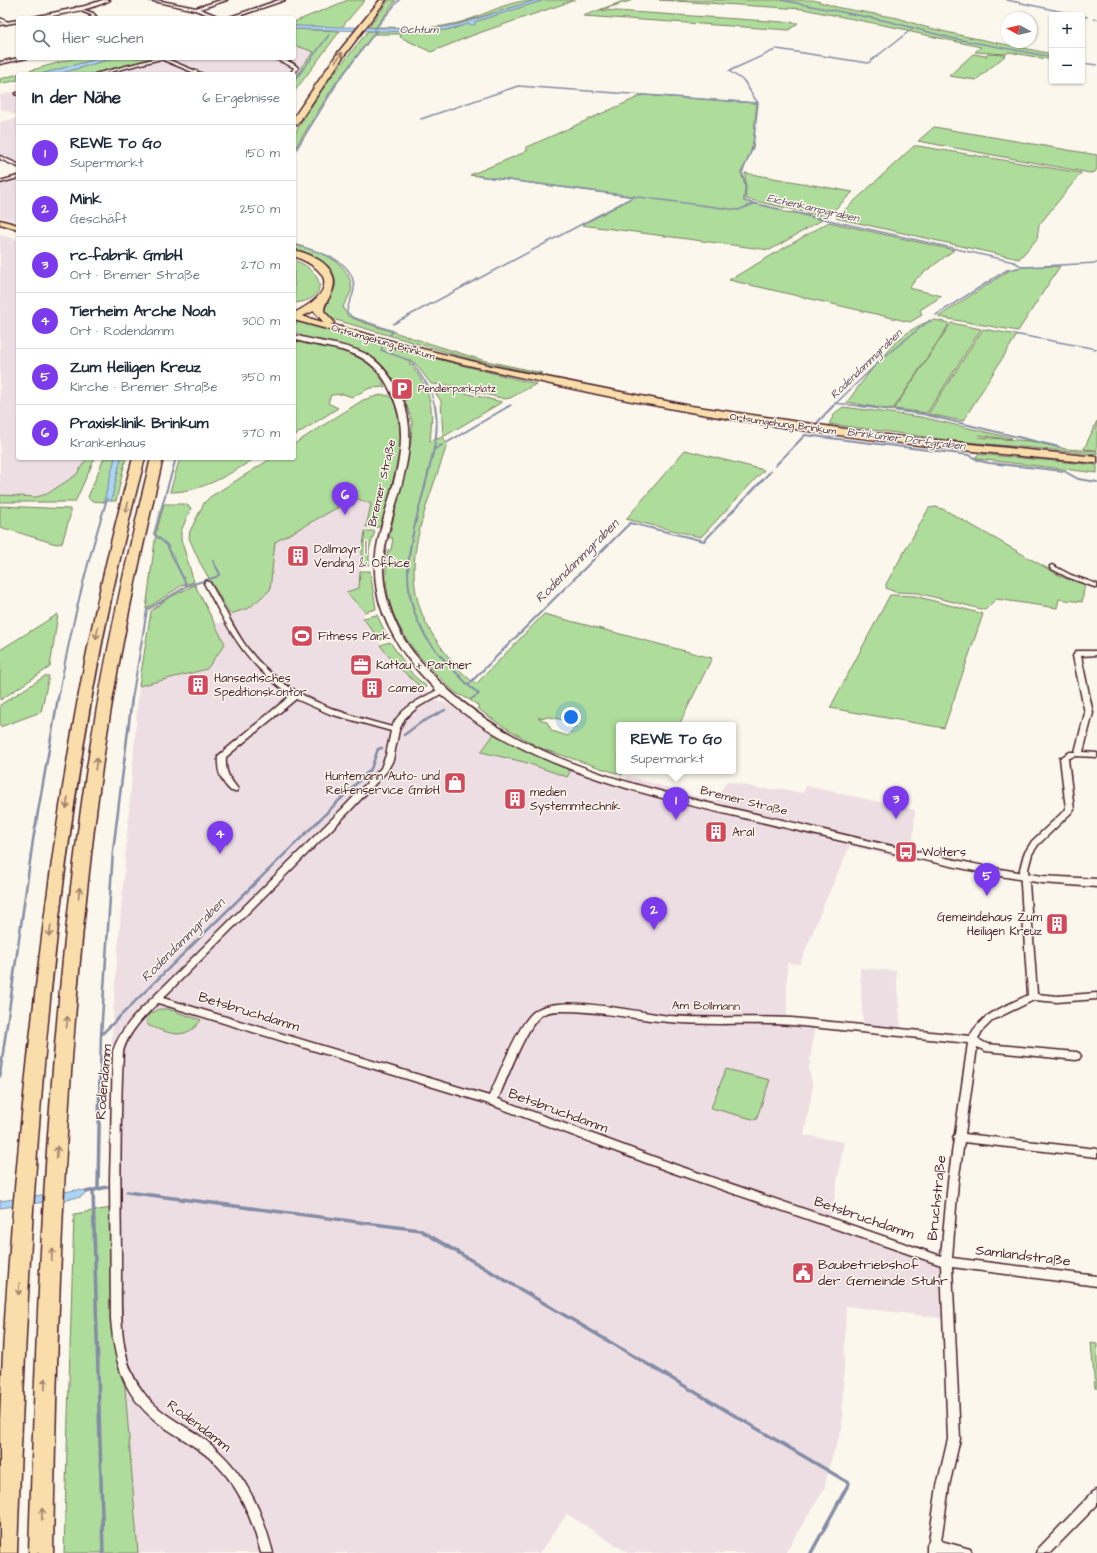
<!DOCTYPE html>
<html lang="de">
<meta charset="utf-8">
<style>
body{margin:0;font-family:"Architects Daughter",sans-serif;background:#f2f2f3;color:#1f2937}
.controls{position:absolute;right:12px;top:12px;display:grid;overflow:hidden;border-radius:4px;box-shadow:0 1px 3px #0004}
.controls button{width:36px;height:36px;display:grid;place-items:center;padding:0;border:0;border-bottom:1px solid #e0e1e3;background:#fff;color:#1f2937;font:20px sans-serif}
.compass{position:absolute;left:1001px;top:12px;width:36px;height:36px;border-radius:50%;background:#fff;box-shadow:0 1px 3px #0004;rotate:278deg}
.you{position:absolute;left:571px;top:717px;width:14px;height:14px;margin:-10px;border:3px solid #fff;border-radius:50%;background:#1a73e8;box-shadow:0 0 0 6px #1a73e833}
.badge{display:grid;place-items:center;width:26px;height:26px;border-radius:50%;background:#7c3aed;color:#fff;font-size:13px;font-weight:700}
.pin{position:absolute;translate:-50% -33px;filter:drop-shadow(0 1px 2px #0008)}
.pin::after{content:'';position:absolute;top:21px;width:14px;height:12px;background:inherit;clip-path:polygon(0 0,100% 0,50% 100%)}
.popup{position:absolute;left:616px;top:722px;width:120px;height:52px;box-sizing:border-box;display:grid;place-content:center;border-radius:4px;background:#fff;filter:drop-shadow(0 1px 3px #0005);font-size:13px;white-space:nowrap;color:#747a83}
.popup b{font-size:15px;color:#1f2937}
.popup::after{content:'';position:absolute;left:50%;top:100%;margin-left:-8px;border:8px solid transparent;border-top-color:#fff}
.list{margin:0;padding:0;list-style:none}
h2{display:flex;justify-content:space-between;align-items:center;height:52px;margin:0;padding:0 16px;font-size:17px}
h2 small{font-size:13px;font-weight:400;color:#747a83}
.list li{display:grid;grid-template-columns:26px 1fr auto;gap:12px;align-items:center;box-sizing:border-box;height:56px;padding:0 16px;border-top:1px solid #e0e1e3}
.list b{display:block;font-size:15px;white-space:nowrap}
.list p{margin:0;font-size:13px;white-space:nowrap;color:#747a83}
.list em{font-size:13px;font-style:normal;color:#747a83}
.icon{flex:none;width:22px;height:22px;fill:none;stroke:currentColor;stroke-width:2;stroke-linecap:round;stroke-linejoin:round}
.map{position:relative;flex:none;width:1097px;height:1553px;overflow:hidden}
.search{position:absolute;background:#fff;box-shadow:0 1px 3px #0004;left:16px;top:16px;width:280px;height:44px;display:flex;align-items:center;gap:10px;box-sizing:border-box;padding:0 14px;border-radius:4px;color:#747a83;font-size:15px}
.panel{position:absolute;background:#fff;box-shadow:0 1px 3px #0004;left:16px;top:72px;width:280px;height:388px;border-radius:4px}
.map>svg:first-child{display:block}
</style>
<div class="map">
<svg width="1097" height="1553" viewBox="0 0 1097 1553">
<rect width="100%" height="100%" fill="#fbf7ec"/>
<filter id="ink" filterUnits="userSpaceOnUse"><feTurbulence type="fractalNoise" baseFrequency=".025" numOctaves="2"/><feDisplacementMap in="SourceGraphic" scale="8" xChannelSelector="R" yChannelSelector="G"/><feConvolveMatrix kernelMatrix="1 2 1 2 8 2 1 2 1" color-interpolation-filters="sRGB"/></filter>
<g filter="url(#ink)">
<!-- built -->
<path fill="#eddee3" d="M294 45 314 52 301 67 302 68 294 80V74H92L156 58H294Z
M18 91V116L0 108V95Z
M18 118V169L0 159V122Z
M18 179V222L0 217V184Z
M0 235 18 240V458H87L76 475 47 494 36 497 0 495Z
M355 498 371 504 364 535 359 588 346 592 365 612 363 618 380 640V645L394 663 439 702 446 703 494 734 482 752 524 762 567 777 570 772 568 769 621 787 628 776 715 802 727 781 761 789H782L803 793 806 786 915 810 912 861 850 846 824 904 800 964 787 963V1020L815 1023 809 1070 813 1086 804 1135 844 1142 831 1218 939 1255 942 1318 846 1306 842 1428 829 1466 824 1490 785 1553H628L567 1514 539 1553H129L111 1331V1058L114 999 139 686 207 669 225 644 214 624 231 620 230 614 249 608 270 590 275 542Z
M860 968 896 971 901 1030 863 1026Z"/>
<!-- green -->
<path fill="#aedc9b" stroke="#7c7e63" fill-rule="evenodd" d="M348 0H365L341 28 294 26V22Z
M389 0H396L376 27C401 27 429 30 453 24 482 18 505 0 536 0L445 28 415 30 369 27Z
M544 0H575L476 34 431 52 400 37 401 34H375L378 30 428 32 452 29Z
M626 0H633L601 10 798 23 789 30 583 16Z
M659 0H813L840 8 898 18 925 27 959 35 1052 54V60L1009 52 1006 54 975 52 981 47 907 31 908 30 803 9Z
M294 29 340 31 294 92V80L302 68 301 67 314 52 294 45Z
M368 31H376L335 84 294 150V135L308 111 328 81Z
M973 54 986 56 988 54 1006 55 976 80 949 76Z
M75 58H101L41 74H18V80L0 84V79Z
M114 58H156L92 74H58Z
M643 95 757 103C753 132 757 146 741 172L745 186 744 201 780 209 783 212 795 213 822 220 770 250 582 225 634 197 470 175 523 153 528 150 525 148Z
M934 127 1097 155V169L1095 172 1090 173 918 141Z
M914 146H918L1081 173 1039 225 1037 239 1019 259 836 218Z
M745 173 853 192 827 217 746 199Z
M829 222 954 250 917 278 909 288 942 296 920 310 922 315 910 322 729 280Z
M294 245C315 250 342 257 350 280 351 284 352 288 351 292 349 298 344 302 343 308L348 316 365 323 482 360 542 373 538 374 478 361 329 318 324 314 323 306C326 301 331 296 334 290 343 268 309 256 294 250Z
M294 260C324 271 331 300 294 303Z
M1060 266 1018 331 938 317 1010 270 1022 267Z
M935 320 948 323V326L894 408 885 409 847 402C869 374 898 327 935 320Z
M299 322 313 324 394 348 536 384 510 398 505 399 448 385 431 384 414 362 409 363C431 389 434 406 430 441L443 437 441 401 432 388H443L502 402 443 437 447 444C426 514 389 576 439 644 449 658 461 674 476 684L544 614 712 658 679 725H619V771H624L622 775 540 748 498 723 477 708 479 706C472 701 465 697 458 694 452 691 441 678 435 673 400 638 379 601 388 550H391L393 538H389L411 442 412 422 404 397 408 396 402 382H394C373 351 356 350 322 342 311 339 302 338 294 330V325ZM549 717 578 723 568 736 552 731 547 722 538 718Z
M951 323 981 329 927 413 894 409Z
M983 329 1017 335 963 421 928 414Z
M294 341C326 350 372 349 385 387L370 388 352 397 343 394 331 395 328 403 338 408 294 436Z
M384 394 385 396 388 395 390 397 395 398 402 423 399 457 382 525 379 527H366L371 504 355 498 275 542 270 590 249 608 230 614 200 563 189 538 190 531 204 503 210 497 272 458H294V444L363 400Z
M843 407 921 417 1012 438 1006 439 979 435 978 437 1030 441 1066 449 1097 451V454L956 441 829 424 835 413Z
M1097 421V450L1084 449Z
M685 450 764 470 701 537 626 519Z
M978 454 1097 465V473L978 459 976 457Z
M87 458H95L75 502H0V495L36 497 47 494 76 475Z
M104 458H115L104 502 91 501 88 497Z
M121 458H126L116 501H111Z
M180 458H256C229 474 203 492 170 492Z
M164 504H185L191 508 181 531V539L194 582 181 586 146 609 156 533Z
M0 506 70 509V516L62 543 56 544 0 527Z
M936 507 945 510 1064 578 1085 583 1082 602 1059 599 1057 608 996 599 985 610 918 593 895 592 886 588V584L929 508Z
M365 531H375L369 550V565L360 566Z
M360 571H370L376 609 365 612 346 592 359 588Z
M195 585 225 644 207 669 139 686 151 611 168 598Z
M890 595 915 596 983 614 944 728 830 708Z
M58 614 50 667 0 700V650Z
M377 615 388 638 380 640 363 618Z
M390 642 413 675 426 686 424 690 394 663 380 645Z
M45 676H49L41 712 0 727V705Z
M494 734 568 769 570 772 567 777 524 762 481 752Z
M159 1009H168L201 1020C185 1042 170 1033 149 1026L146 1022 149 1015Z
M726 1069 770 1080 756 1120 711 1108Z
M111 1208 138 1553H64L74 1214Z
M1091 1343 1097 1344V1389L1095 1388Z"/>
<!-- water -->
<path fill="#abd5f6" stroke="#848ca5" d="M536 0H544L474 22 476 24 473 25 469 24 445 30 415 32 294 29V26H298L434 29 460 24Z
M101 58H114L58 74H41Z
M115 458H121L111 501 104 502Z
M77 1190 88 1191 81 1197 0 1208V1201Z"/>
<g fill="none" stroke-linecap="round" stroke-linejoin="round">
<!-- stream-far3 -->
<path stroke="#848ca5" stroke-width="1.5" d="M781 0 887 21 951 38 1052 57
M1007 0 1077 15
M1082 16 1087 17
M1094 19H1097
M374 30 399 0
M777 49 868 63 912 29
M1082 63 1097 65
M294 81 329 35
M336 84 377 30
M755 99 744 81 729 71 775 50
M756 100 758 103 753 147 742 173 746 186 744 201 782 210
M421 119 518 86 757 103
M294 153 336 85
M478 176 738 210 754 204
M793 212 1014 262 1023 267
M294 244C316 252 354 258 354 288 354 297 347 303 347 312L352 317 393 331 390 335
M936 315 1007 270 1023 267 1097 263
M393 324 633 197
M1014 334 1097 349
M383 346 381 350 411 361 430 389 435 407
M835 403 868 407
M507 407 511 405
M832 407 885 356 930 320"/>
<!-- stream-far2 -->
<path stroke="#848ca5" stroke-width="2" d="M435 406C440 431 433 453 427 478 413 534 393 583 426 637 437 654 454 670 468 685
M860 406 923 414 1059 447
M816 424 833 406
M805 435 969 455 980 461 989 463 1064 471 1078 479 1097 482
M448 442 509 406
M435 449 442 445
M176 458 154 534 167 545 187 586
M775 466 805 435
M58 699C70 632 86 565 107 499
M132 699 147 610 187 586 216 577 220 574 213 561
M471 699 479 694 468 685 630 523 704 541 771 471"/>
<!-- stream-far1 -->
<path stroke="#848ca5" stroke-width="2.5" d="M404 735 420 723 445 710
M101 1035 113 851 132 698
M0 1074 33 840 58 698
M100 1074 101 1035 371 769 378 749 382 748"/>
<!-- stream -->
<path stroke="#848ca5" stroke-width="3.5" d="M0 1076V1073
M98 1189 100 1073
M93 1190 103 1553
M86 1192 107 1187
M127 1192 420 1230 849 1483 811 1553"/>
<!-- minor casing -->
<g stroke="#4a1f2b" stroke-width="3">
<path id="minor" d="M149 0H156L196 8 221 0H227L200 9 222 18H217L195 10Z
M279 0H285L233 18H227Z
M76 7 93 13 96 16 93 18H89L92 16 91 15 76 9Z
M0 18 8 22 9 23 6 24 0 21Z
M19 58H27L0 64V62Z
M157 58H164L203 74H197L161 59 102 74H95Z
M273 58C280 58 294 62 298 68L294 74H290L294 68 293 67Z
M17 93H18V95L15 94Z
M0 156 18 164V167L0 159Z
M18 176V178L0 183V181Z
M1052 565 1071 575 1097 584V588L1067 577 1050 568V566Z
M207 581 210 583C223 605 233 629 248 649 284 696 338 713 392 727 400 707 423 698 441 688H447L448 690 418 707 405 718 399 730 393 760 387 771 349 812 163 998 489 1096C498 1078 519 1021 535 1011 560 993 639 1013 670 1016 711 1019 751 1016 792 1018L970 1036C983 1012 1005 1007 1028 995L1020 869 1024 854 1032 841 1066 809 1060 758 1070 752H1075L1085 713 1073 656 1076 651H1097V655L1081 656 1093 713 1083 752 1097 753V757L1074 756 1068 759 1074 810 1038 845 1032 854 1028 869 1037 994 1057 996 1097 993V999L1057 1002 1034 1000 993 1020 982 1031 978 1039 987 1044 1076 1052 1079 1053 1081 1056 1079 1059 1076 1060 985 1051 977 1047 965 1134 1097 1149V1157L964 1142 958 1182 952 1258 1097 1276V1286L952 1267 960 1439 949 1486 941 1541 970 1549 972 1553H927V1545L929 1541 937 1486 948 1439 941 1265 668 1171 489 1104 158 1003C144 1017 129 1031 123 1051 120 1119 120 1186 121 1253 122 1296 115 1353 141 1389 155 1410 176 1421 197 1434 241 1464 260 1503 273 1553H261C252 1520 241 1489 216 1464 201 1449 182 1439 164 1427 124 1399 115 1366 111 1319L110 1179 113 1051C118 1036 127 1024 138 1012L343 808 381 768 386 755 391 731 330 714 296 699 226 757C225 773 229 777 238 789L237 791H231C220 781 217 770 218 756L291 695C244 663 230 631 204 583ZM563 1011C600 1011 633 1019 669 1022 710 1026 751 1022 792 1025L968 1043 955 1134 953 1137 954 1139 948 1182 941 1256 676 1165 498 1099C506 1081 527 1024 542 1015 548 1011 556 1011 563 1011Z
M1097 1490V1505L1050 1553H1036L1038 1549 1093 1492Z"/>
</g>
<!-- tertiary casing -->
<g stroke="#4a1f2b" stroke-width="3">
<path id="tertiary" d="M103 0H110C95 9 47 18 29 18L85 6Z
M18 20V22L0 25V23Z
M294 335C317 342 343 343 364 353 379 361 391 376 398 391 401 397 405 403 406 410 420 463 385 514 383 567 383 599 396 632 417 657 505 765 654 790 782 820 853 837 923 854 994 868L1042 876 1097 879V887L1042 883 994 875C923 861 852 843 782 827 657 797 488 767 407 657 388 631 374 599 375 566 377 509 419 451 392 395 387 382 379 370 368 362 347 346 318 348 294 339Z"/>
</g>
<!-- primary casing -->
<g stroke="#4a1f2b" stroke-width="3">
<path id="primary" d="M0 220 18 225V229L0 224Z"/>
</g>
<!-- trunk casing -->
<g stroke="#4a1f2b" stroke-width="3">
<path id="trunk" d="M294 314 395 342 491 366 691 406 893 436 1097 457V463C961 451 825 436 690 412 556 388 425 356 294 320Z"/>
</g>
<!-- motorway casing -->
<g stroke="#4a1f2b" stroke-width="3">
<path id="motorway" d="M380 0H386L343 57 297 125H294V117L337 54Z
M294 250C311 254 339 266 333 288 331 298 324 302 324 311L334 322 333 324H325L314 311 294 320V313C332 294 337 273 294 256Z
M133 458H145C49 813 30 1187 17 1553H0C0 1509 0 1464 0 1420 5 1281 18 1142 34 1004 55 820 83 637 133 458Z
M151 458H163C139 561 116 664 102 768 66 1028 57 1291 53 1553H29C37 1291 48 1027 87 768 103 663 126 560 151 458Z"/>
</g>
<!-- minor -->
<use href="#minor" fill="#fbf7ec" fill-rule="evenodd"/>
<!-- tertiary -->
<use href="#tertiary" fill="#fbf7ec" fill-rule="evenodd"/>
<!-- primary -->
<use href="#primary" fill="#f9deab" fill-rule="evenodd"/>
<!-- trunk -->
<use href="#trunk" fill="#f9deab" fill-rule="evenodd"/>
<!-- motorway -->
<use href="#motorway" fill="#f9deab" fill-rule="evenodd"/>
</g>
<!-- one-way arrows -->
<defs><path id="oneway-shaft" d="M-6 0H5M1.5-3L5.5 0L1.5 3" fill="none" stroke-width="1.6" stroke-linecap="round" stroke-linejoin="round"/></defs>
<g stroke="#a27e6b">
<use href="#oneway-shaft" transform="translate(339 57) rotate(-53)"/>
<use href="#oneway-shaft" transform="translate(127 507) rotate(104)"/>
<use href="#oneway-shaft" transform="translate(97 633) rotate(101)"/>
<use href="#oneway-shaft" transform="translate(96 764) rotate(-82)"/>
<use href="#oneway-shaft" transform="translate(67 803) rotate(98)"/>
<use href="#oneway-shaft" transform="translate(79 893) rotate(-84)"/>
<use href="#oneway-shaft" transform="translate(50 931) rotate(98)"/>
<use href="#oneway-shaft" transform="translate(67 1022) rotate(-85)"/>
<use href="#oneway-shaft" transform="translate(57 1152) rotate(-87)"/>
<use href="#oneway-shaft" transform="translate(52 1254) rotate(-87)"/>
<use href="#oneway-shaft" transform="translate(19 1289) rotate(94)"/>
<use href="#oneway-shaft" transform="translate(45 1384) rotate(-89)"/>
<use href="#oneway-shaft" transform="translate(42 1514) rotate(-89)"/>
</g>
</g>
<!-- icons -->
<defs>
<g id="parking-square" transform="scale(1.15)"><rect x="-9" y="-9" width="18" height="18" rx="4" fill="#d1495b" stroke="#fbf7ec"/><path d="M-3.5-5.5H1a3.5 3.5 0 0 1 0 7H-1V5.5H-3.5ZM-1-3.4V-.6H.8a1.4 1.4 0 0 0 0-2.8Z" fill="#fff"/></g>
<g id="building-square" transform="scale(1.15)"><rect x="-9" y="-9" width="18" height="18" rx="4" fill="#d1495b" stroke="#fbf7ec"/><path d="M-4-6H4V6H1V3H-1V6H-4ZM-2.5-4.3h1.7v1.8h-1.7ZM.8-4.3h1.7v1.8H.8ZM-2.5-1h1.7V.8h-1.7ZM.8-1h1.7V.8H.8Z" fill="#fff"/></g>
<g id="stadium-square" transform="scale(1.15)"><rect x="-9" y="-9" width="18" height="18" rx="4" fill="#d1495b" stroke="#fbf7ec"/><path d="M0-5a6.5 5 0 1 0 0 10a6.5 5 0 1 0 0-10ZM-3.5-1.8h7v3.6h-7Z" fill="#fff"/></g>
<g id="office-square" transform="scale(1.15)"><rect x="-9" y="-9" width="18" height="18" rx="4" fill="#d1495b" stroke="#fbf7ec"/><path d="M-6-3h4V-5.5h4V-3h4V5H-6ZM-1-4.5V-3h2v-1.5ZM-6 0V1H6V0Z" fill="#fff"/></g>
<g id="shop-square" transform="scale(1.15)"><rect x="-9" y="-9" width="18" height="18" rx="4" fill="#d1495b" stroke="#fbf7ec"/><path d="M-5-2.5h2.3a2.7 3.5 0 0 1 5.4 0H5L5.5 6h-11ZM-1.5-2.5h3a1.5 2.3 0 0 0-3 0Z" fill="#fff"/></g>
<g id="bus-square" transform="scale(1.15)"><rect x="-9" y="-9" width="18" height="18" rx="4" fill="#d1495b" stroke="#fbf7ec"/><path d="M-5-6H5V4H4V6H2V4H-2V6H-4V4H-5ZM-3.5-4V0h7V-4ZM-3.5 1.2v1.5H-2V1.2ZM2 1.2v1.5H3.5V1.2Z" fill="#fff"/></g>
<g id="civic-square" transform="scale(1.15)"><rect x="-9" y="-9" width="18" height="18" rx="4" fill="#d1495b" stroke="#fbf7ec"/><path d="M-.6-6.5H3V-4.5H.6V-3L4-1V1h2V6H-6V1h2V-1L-.6-3ZM-1.2 2.5V6h2.4V2.5Z" fill="#fff"/></g>
</defs>
<g fill-rule="evenodd">
<use href="#parking-square" x="402" y="389"/>
<use href="#building-square" x="298" y="556"/>
<use href="#stadium-square" x="302" y="636"/>
<use href="#office-square" x="361" y="665"/>
<use href="#building-square" x="198" y="685"/>
<use href="#building-square" x="372" y="688"/>
<use href="#shop-square" x="455" y="783"/>
<use href="#building-square" x="515" y="799"/>
<use href="#building-square" x="716" y="832"/>
<use href="#bus-square" x="906" y="852"/>
<use href="#building-square" x="1057" y="924"/>
<use href="#civic-square" x="803" y="1273"/>
</g>
<g text-anchor="middle" dominant-baseline="central" stroke-width="3" stroke-linejoin="round" paint-order="stroke">
<!-- far-street labels -->
<g font-size="10" fill="#4a1f2b" stroke="#fbf7ec">
<text transform="translate(383 342) rotate(16)">Ortsumgehung Brinkum</text>
<text transform="translate(783 424) rotate(8)">Ortsumgehung Brinkum</text>
</g>
<!-- far-poi labels -->
<g font-size="10" fill="#4a1f2b" stroke="#fbf7ec" text-anchor="start">
<text x="418" y="389">Pendlerparkplatz</text>
</g>
<!-- far-water labels -->
<g font-size="11" font-style="italic" fill="#624c5e" stroke="#fbf7ec">
<text x="419" y="29">Ochtum</text>
<text transform="translate(813 208) rotate(13)">Eichenkampgraben</text>
<text transform="translate(866 364) rotate(-44)">Rodendammgraben</text>
<text transform="translate(906 439) rotate(7)">Brinkumer Dorfgraben</text>
</g>
<!-- street labels -->
<g font-size="12" fill="#4a1f2b" stroke="#fbf7ec">
<text transform="translate(382 483) rotate(-77)">Bremer Straße</text>
<text transform="translate(744 801) rotate(14)">Bremer Straße</text>
<text transform="translate(706 1006) rotate(1)">Am Bollmann</text>
</g>
<!-- poi labels -->
<g font-size="12" fill="#4a1f2b" stroke="#fbf7ec" text-anchor="start">
<text x="314" y="549">Dallmayr |<tspan x="314" dy="14">Vending &amp; Office</tspan></text>
<text x="318" y="636">Fitness Park</text>
<text x="376" y="665">Kattau + Partner</text>
<text x="214" y="678">Hanseatisches<tspan x="214" dy="14">Speditionskontor</tspan></text>
<text x="388" y="688">cameo</text>
<text x="440" y="776" text-anchor="end">Huntemann Auto- und<tspan x="440" dy="14">Reifenservice GmbH</tspan></text>
<text x="530" y="792">medien<tspan x="530" dy="14">Systemmtechnik</tspan></text>
<text x="732" y="832">Aral</text>
<text x="922" y="852">Wolters</text>
<text x="1042" y="917" text-anchor="end">Gemeindehaus Zum<tspan x="1042" dy="14">Heiligen Kreuz</tspan></text>
</g>
<!-- water labels -->
<g font-size="13" font-style="italic" fill="#624c5e" stroke="#fbf7ec">
<text transform="translate(577 561) rotate(-45)">Rodendammgraben</text>
<text transform="translate(183 940) rotate(-45)">Rodendammgraben</text>
</g>
<!-- near-street labels -->
<g font-size="14" fill="#4a1f2b" stroke="#fbf7ec">
<text transform="translate(249 1012) rotate(17)">Betsbruchdamm</text>
<text transform="translate(104 1082) rotate(-85)">Rodendamm</text>
<text transform="translate(558 1111) rotate(20)">Betsbruchdamm</text>
<text transform="translate(937 1198) rotate(-84)">Bruchstraße</text>
<text transform="translate(864 1218) rotate(19)">Betsbruchdamm</text>
<text transform="translate(1023 1256) rotate(7)">Samlandstraße</text>
<text transform="translate(199 1426) rotate(37)">Rodendamm</text>
</g>
<!-- near-poi labels -->
<g font-size="14" fill="#4a1f2b" stroke="#fbf7ec" text-anchor="start">
<text x="818" y="1265">Baubetriebshof<tspan x="818" dy="16">der Gemeinde Stuhr</tspan></text>
</g>
</g>
</svg>
<div class="controls">
<button>+</button>
<button>−</button>
</div>
<svg class="compass" viewBox="-18 -18 36 36"><path d="M0-13l5 13h-10z" fill="#e53935"/><path d="M0 13l5-13h-10z" fill="#747a83"/></svg>
<div class="you"></div>
<div class="pin badge" style="left:676px;top:820px">1</div>
<div class="popup"><b>REWE To Go</b>Supermarkt</div>
<div class="pin badge" style="left:654px;top:930px">2</div>
<div class="pin badge" style="left:896px;top:819px">3</div>
<div class="pin badge" style="left:220px;top:854px">4</div>
<div class="pin badge" style="left:987px;top:896px">5</div>
<div class="pin badge" style="left:345px;top:515px">6</div>
<div class="search"><svg class="icon" aria-label="search" viewBox="0 0 24 24"><circle cx="10" cy="10" r="6"/><path d="M15 15l6 6"/></svg>Hier suchen</div>
<section class="panel">
<h2>In der Nähe<small>6 Ergebnisse</small></h2>
<ul class="list">
<li><span class="badge">1</span><div><b>REWE To Go</b><p>Supermarkt</p></div><em>150 m</em></li>
<li><span class="badge">2</span><div><b>Mink</b><p>Geschäft</p></div><em>250 m</em></li>
<li><span class="badge">3</span><div><b>rc-fabrik GmbH</b><p>Ort · Bremer Straße</p></div><em>270 m</em></li>
<li><span class="badge">4</span><div><b>Tierheim Arche Noah</b><p>Ort · Rodendamm</p></div><em>300 m</em></li>
<li><span class="badge">5</span><div><b>Zum Heiligen Kreuz</b><p>Kirche · Bremer Straße</p></div><em>350 m</em></li>
<li><span class="badge">6</span><div><b>Praxisklinik Brinkum</b><p>Krankenhaus</p></div><em>370 m</em></li>
</ul>
</section>
</div>
